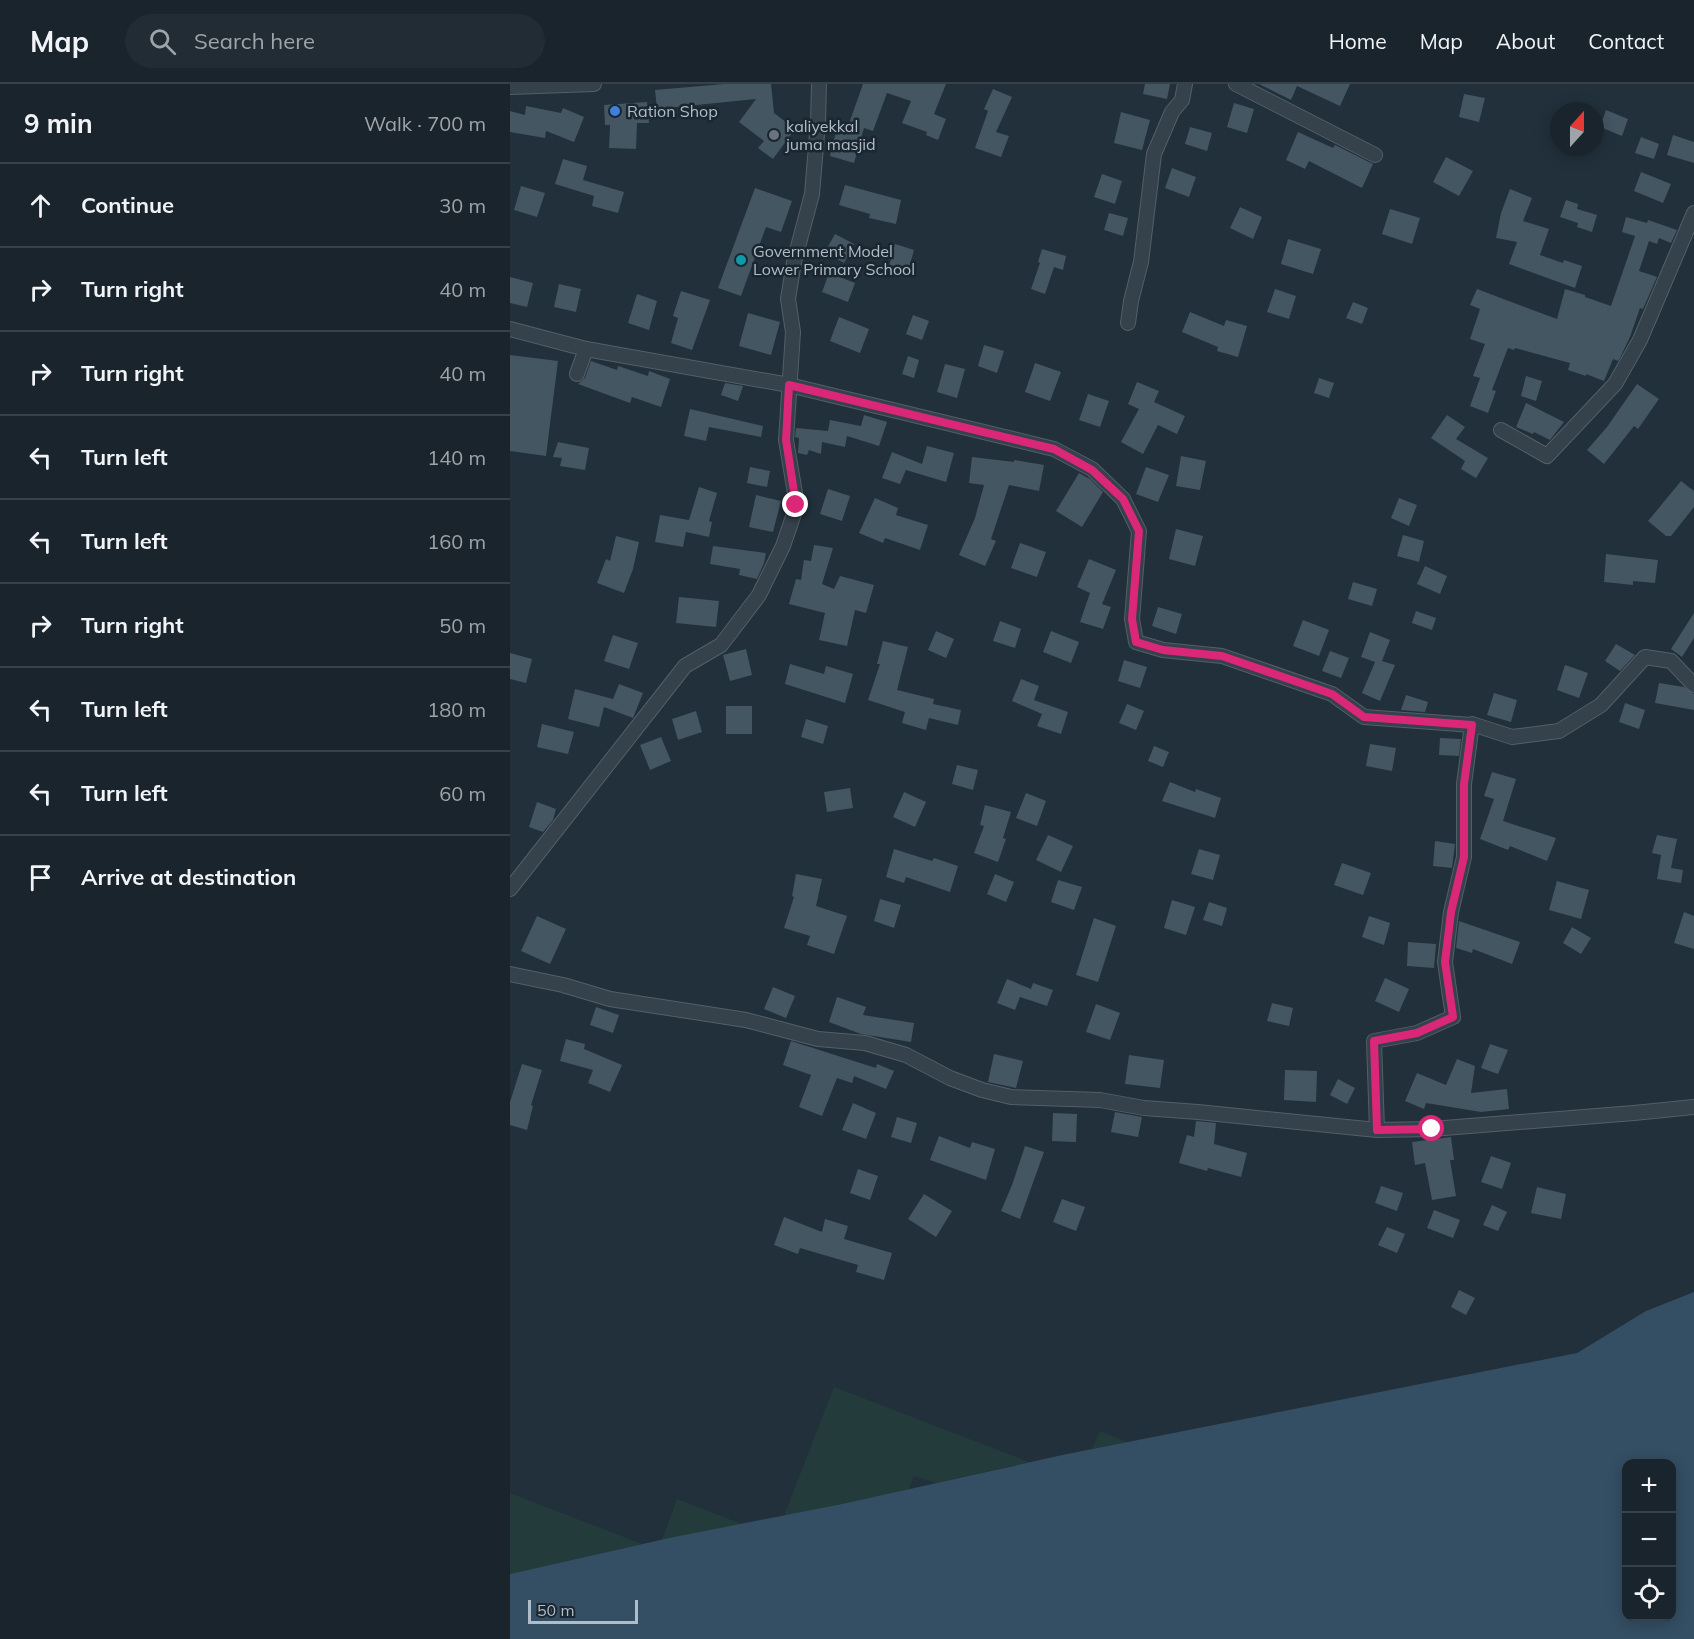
<!DOCTYPE html>
<meta charset="utf-8">
<style>
body{margin:0;font-family:Mulish,sans-serif;background:#222c34;color:#f1f3f6}
.controls{position:absolute;right:18px;bottom:18px;display:grid;overflow:hidden;border-radius:12px;box-shadow:0 3px 15px #0003}
.controls button{width:54px;height:54px;display:grid;place-items:center;padding:0;border:0;border-bottom:2px solid #374148;background:#19242c;color:#f1f3f6;font:30px sans-serif}
.compass{position:absolute;left:1040px;top:18px;width:54px;height:54px;border-radius:50%;background:#19242c;box-shadow:0 3px 15px #0003;rotate:21deg}
.scale{position:absolute;left:18px;bottom:15px;width:110px;box-sizing:border-box;padding-left:6px;border:3px solid #b0bcc7;border-top:0;font-size:16px;line-height:21px;white-space:nowrap;color:#b0bcc7;-webkit-text-stroke:4px #1a2630;paint-order:stroke}
.stop{position:absolute;width:18px;height:18px;margin:-14px;border:4px solid #db2777;border-radius:50%;background:#fff}
.stop.end{background:#db2777;border-color:#fff;box-shadow:0 2px 6px #0008}
.list{margin:0;padding:0;list-style:none}
h2{display:flex;justify-content:space-between;align-items:center;height:78px;margin:0;padding:0 24px;font-size:26px}
h2 small{font-size:20px;font-weight:400;color:#9fa4a9}
.list li{display:grid;grid-template-columns:39px 1fr auto;gap:18px;align-items:center;box-sizing:border-box;height:84px;padding:0 24px;border-top:2px solid #374148}
.list b{display:block;font-size:22px;white-space:nowrap}
.list em{font-size:20px;font-style:normal;color:#9fa4a9}
.icon{flex:none;width:33px;height:33px;fill:none;stroke:currentColor;stroke-width:2;stroke-linecap:round;stroke-linejoin:round}
.map{position:relative;flex:none;width:1184px;height:1555px;overflow:hidden}
header{display:flex;align-items:center;gap:36px;box-sizing:border-box;height:84px;padding:0 30px;background:#19242c;border-bottom:2px solid #374148}
header strong{font-size:28px}
nav{display:flex;gap:33px;margin-inline-start:auto;font-size:21px}
.search{width:420px;height:54px;background:#222c34;display:flex;align-items:center;gap:15px;box-sizing:border-box;padding:0 21px;border-radius:33px;color:#9fa4a9;font-size:22px}
main{display:flex}
aside{flex:1;background:#19242c}
.map>svg:first-child{display:block}
</style>
<header>
<strong>Map</strong>
<div class="search"><svg class="icon" aria-label="search" viewBox="0 0 24 24"><circle cx="10" cy="10" r="6"/><path d="M15 15l6 6"/></svg>Search here</div>
<nav><a>Home</a><a>Map</a><a>About</a><a>Contact</a></nav>
</header>
<main>
<aside>
<h2>9 min<small>Walk · 700 m</small></h2>
<ul class="list">
<li><svg class="icon" aria-label="ahead" viewBox="0 0 24 24"><path d="M12 20V5M6 11l6-6 6 6"/></svg><div><b>Continue</b></div><em>30 m</em></li>
<li><svg class="icon" aria-label="right" viewBox="0 0 24 24"><path d="M7 20v-9h11M14 6l5 5-5 5"/></svg><div><b>Turn right</b></div><em>40 m</em></li>
<li><svg class="icon" aria-label="right" viewBox="0 0 24 24"><path d="M7 20v-9h11M14 6l5 5-5 5"/></svg><div><b>Turn right</b></div><em>40 m</em></li>
<li><svg class="icon" aria-label="left" viewBox="0 0 24 24"><path d="M17 20v-9H6M10 6l-5 5 5 5"/></svg><div><b>Turn left</b></div><em>140 m</em></li>
<li><svg class="icon" aria-label="left" viewBox="0 0 24 24"><path d="M17 20v-9H6M10 6l-5 5 5 5"/></svg><div><b>Turn left</b></div><em>160 m</em></li>
<li><svg class="icon" aria-label="right" viewBox="0 0 24 24"><path d="M7 20v-9h11M14 6l5 5-5 5"/></svg><div><b>Turn right</b></div><em>50 m</em></li>
<li><svg class="icon" aria-label="left" viewBox="0 0 24 24"><path d="M17 20v-9H6M10 6l-5 5 5 5"/></svg><div><b>Turn left</b></div><em>180 m</em></li>
<li><svg class="icon" aria-label="left" viewBox="0 0 24 24"><path d="M17 20v-9H6M10 6l-5 5 5 5"/></svg><div><b>Turn left</b></div><em>60 m</em></li>
<li><svg class="icon" aria-label="arrive" viewBox="0 0 24 24"><path d="M6 21V4h12l-3 4 3 4H6"/></svg><div><b>Arrive at destination</b></div></li>
</ul>
</aside>
<div class="map">
<svg width="1184" height="1555" viewBox="0 0 1184 1555">
<rect width="100%" height="100%" fill="#21303b"/>
<!-- green -->
<path fill="#233c3b" d="M324 1303 519 1378 426 1399 404 1392 398 1406 274 1432Z
M590 1347 617 1358 582 1365Z
M0 1409 132 1460 0 1490Z
M167 1415 232 1440 152 1456Z"/>
<!-- water -->
<path fill="#344e63" fill-rule="evenodd" d="M1184 1208V1555H0V1490L159 1454 332 1420 557 1370 1067 1269 1136 1227ZM1116 1380H1162V1532H1116Z"/>
<!-- building -->
<path fill="#445662" d="M214 0H261L264 29 285 45 263 75 248 64 254 57 229 38 246 15 147 25 145 6Z
M353 0H436L424 30 436 35 428 56 416 51 417 48 392 39 401 17 377 9 363 47 354 44 344 79 320 72 326 48 335 51Z
M635 0H660L657 15 633 10Z
M749 0H840L830 22 787 2 781 16Z
M483 5 502 13 486 48 499 52 491 73 465 64 478 27 474 25Z
M954 10 975 14 969 38 949 33Z
M137 18 139 39H127L126 65 99 64 100 41H95L94 21Z
M724 19 744 25 737 49 717 43Z
M16 22 51 29 53 24 74 33 64 58 36 47 35 54 0 48V27L15 31Z
M1096 26 1118 35 1112 52 1090 43Z
M611 28 640 36 632 66 604 59Z
M680 43 702 49 697 67 675 60Z
M788 48 823 64 825 61 863 80 852 104 799 77 795 85 776 76Z
M1163 51 1184 58V79L1157 71Z
M1131 53 1149 60 1144 75 1125 69Z
M936 73 963 87 949 112 923 98Z
M53 75 77 82 73 96 114 108 108 129 82 122 84 112 45 100Z
M662 84 686 93 679 113 655 104Z
M1131 88 1161 100 1153 119 1124 107Z
M592 90 612 97 605 120 584 113Z
M335 101 391 116 386 140 359 134 360 130 329 121Z
M11 102 35 109 27 133 4 126Z
M245 104 282 117 271 148 256 143 231 212 208 204Z
M1000 105 1022 114 1013 137 1039 145 1030 171 1053 179 1054 176 1072 182 1065 204 999 180 1007 158 986 154 991 129Z
M1056 116 1068 120 1067 125 1087 131 1082 148 1067 143 1068 139 1050 133Z
M730 123 752 133 743 155 720 144Z
M880 125 910 134 902 160 872 150Z
M599 129 618 134 613 152 594 146Z
M1116 133 1137 139 1138 136 1167 146 1161 159 1149 154 1147 160 1139 157 1129 187 1147 193 1133 225 1130 224 1120 253 1110 274 1108 277 1103 275 1094 297 1076 290V292L1058 286 1060 279 1005 264 1004 266 998 264 982 306 986 307 978 329 960 322 970 294 963 292 975 260 960 255 970 225 960 221 967 205 1047 235 1055 205 1075 211V213L1101 222 1125 152 1112 148Z
M325 150 344 160 334 179 315 168Z
M778 155 811 165 803 190 771 180Z
M385 160 404 166 398 188 379 182Z
M532 165 556 172 553 186 544 183 535 210 521 205 530 179 528 178Z
M319 189 345 199 338 218 312 208Z
M0 193 23 199 17 223 0 219Z
M49 200 71 205 66 228 44 223Z
M765 205 786 212 779 235 757 228Z
M171 207 200 216 182 266 161 259 168 234 163 232Z
M127 210 147 217 139 246 118 239Z
M843 218 858 224 852 240 836 234Z
M680 228 714 242 716 236 737 242 728 273 707 267 708 263 672 248Z
M238 229 270 238 261 271 229 262Z
M403 231 419 237 412 256 396 250Z
M329 233 359 245 350 269 320 257Z
M474 261 494 267 487 289 468 282Z
M0 271 48 277 36 372 0 367Z
M398 272 409 276 404 294 392 290Z
M81 277 107 286 108 282 138 292 139 287 160 295 151 323 122 313 120 319 68 300 75 294Z
M525 279 551 288 540 317 515 308Z
M435 280 455 285 447 314 427 308Z
M1016 292 1032 297 1026 317 1011 312Z
M809 294 824 299 819 314 804 309Z
M627 298 649 307 644 318 675 332 667 350 648 341 633 370 611 358 629 325 618 320Z
M215 299 233 302 228 317 211 311Z
M1127 300 1149 315 1128 345 1124 342 1094 380 1077 366 1097 343Z
M578 310 599 317 590 343 569 336Z
M1016 319 1054 338 1040 356 1024 348 1023 350 1006 343Z
M180 325 253 342 251 353 199 343 196 357 174 352Z
M354 331 377 338 369 362 337 352 335 363 312 358 311 370 299 366 297 371 288 369 289 354 285 353 286 344 318 347 320 336 351 342Z
M937 331 955 343 946 355 978 374 966 394 951 385 955 377 921 354Z
M48 358 79 364 75 386 50 382 52 374 43 373Z
M417 362 444 369 436 398 396 386 390 400 372 394 382 368 412 380Z
M671 372 696 377 690 406 666 402Z
M462 373 504 378V376L534 381 529 407 499 401 481 455 486 457 475 482 449 471 465 434 474 401 459 399Z
M240 383 260 387 257 403 237 399Z
M636 383 659 391 648 418 626 410Z
M569 389 580 395 593 408 572 443 546 427Z
M1171 397 1184 407V423L1161 452H1156L1138 437Z
M189 403 207 409 199 437 202 438 199 453 176 448 173 463 145 458 150 431 179 436Z
M318 405 340 412 332 437 310 430Z
M246 411 271 417 263 448 239 443Z
M365 414 388 424 386 431 418 441 410 466 375 454 373 459 349 449Z
M889 414 907 421 899 442 881 434Z
M666 445 693 452 685 482 659 475Z
M893 451 914 457 909 478 887 472Z
M106 452 129 458 123 485 114 509 87 499 96 475 100 477Z
M510 459 536 468 527 493 501 484Z
M304 461 323 464 312 500 324 505 330 492 364 501 356 529 345 526 337 562 309 556 315 529 279 520 286 495 291 496 294 476 301 477Z
M203 462 256 469 254 479 247 495 229 491 230 485 200 480Z
M1096 470 1148 476 1145 499 1123 497V501L1094 498Z
M579 475 606 486 592 520 601 523 593 545 570 538 580 509 567 503Z
M915 482 937 492 930 510 907 500Z
M843 498 867 505 862 522 838 515Z
M169 513 209 517 206 543 166 539Z
M648 523 672 530 666 550 642 542Z
M906 527 926 534 922 546 902 539Z
M1184 529V554L1172 573 1161 565Z
M793 536 819 546 809 572 783 562Z
M490 537 511 545 505 564 483 557Z
M426 547 444 555 436 574 418 566Z
M541 547 569 558 561 579 533 568Z
M860 548 880 556 872 577 885 581 870 617 852 609 865 578 851 573Z
M103 551 128 559 119 585 94 577Z
M373 557 398 563 387 606 424 615 423 620 451 626 448 641 419 634 416 646 392 639 395 628 358 616 370 580H367Z
M1106 560 1125 571 1110 587 1095 577Z
M236 565 242 591 220 597 213 571Z
M820 567 839 574 831 594 812 587Z
M0 569 22 575 16 599 0 595Z
M614 576 637 583 630 604 608 597Z
M280 580 314 590 316 582 343 590 335 619 275 600Z
M1055 581 1078 589 1069 614 1047 606Z
M511 595 529 602 524 616 558 628 551 650 527 642 532 630 502 617Z
M1149 599 1174 603 1184 610V626L1145 619Z
M109 600 133 609 123 634 94 623 89 643 58 635 65 605 103 615Z
M984 609 1007 616 1001 638 977 631Z
M896 611 918 618 915 628 891 626Z
M1115 619 1135 626 1129 645 1109 638Z
M617 620 634 627 626 646 609 639Z
M216 622H242V650H216Z
M186 627 192 648 168 656 162 635Z
M296 635 318 642 313 660 291 653Z
M32 640 64 648 58 670 27 663Z
M151 653 161 677 140 686 130 661Z
M930 654 951 655 949 672 929 671Z
M860 660 886 664 882 687 856 682Z
M644 662 659 668 653 683 638 677Z
M447 681 468 686 463 706 442 700Z
M982 688 1006 695 993 737 1046 754 1037 777 1000 762 998 766 970 755 984 715 974 712Z
M660 698 685 708 686 705 711 714 705 734 652 717Z
M340 704 343 724 317 728 314 708Z
M394 708 416 718 405 743 383 733Z
M516 709 536 717 527 742 506 734Z
M27 718 46 725 43 736 33 748 19 743Z
M475 721 501 728 493 754 496 755 488 778 464 769 474 742 470 741Z
M538 751 563 762 551 788 526 776Z
M1147 751 1167 755 1161 784 1173 786 1171 799 1147 795 1151 771 1142 769Z
M925 757 945 760 942 784 923 782Z
M384 765 422 777 424 774 448 782 440 808 396 793 394 799 376 793Z
M689 765 710 771 703 796 681 790Z
M832 779 861 789 853 811 824 801Z
M286 790 312 795 306 822 337 832 324 870 297 861 300 852 274 844 284 813 282 812Z
M485 790 504 798 496 818 477 810Z
M548 796 572 803 564 826 541 818Z
M1047 797 1079 806 1071 835 1039 826Z
M370 815 391 821 384 844 364 837Z
M662 816 685 823 676 851 654 844Z
M699 818 717 824 712 842 693 836Z
M1174 828 1184 832V865L1164 859Z
M27 832 56 845 40 880 11 867Z
M859 832 880 839 874 861 852 853Z
M584 834 606 842 588 898 566 891Z
M949 837 1010 858 1002 880 963 865 962 869 946 864Z
M1062 843 1081 854 1071 870 1053 859Z
M898 858 926 860 924 884 897 882Z
M875 894 899 905 889 928 865 917Z
M497 895 521 905 523 899 543 906 537 922 510 913 505 926 487 919Z
M263 903 285 912 276 934 254 925Z
M327 913 356 923 353 931 404 939 401 958 351 950 319 938Z
M762 919 783 924 779 942 757 937Z
M586 920 610 929 600 956 576 948Z
M86 923 109 931 103 949 80 941Z
M56 955 75 960 74 965 112 981 100 1008 78 999 83 986 50 977Z
M281 957 366 984 367 980 384 987 376 1005 344 992 342 999 327 994 312 1032 289 1023 301 991 273 981Z
M980 960 998 966 988 990 971 984Z
M484 970 513 977 506 1004 478 998Z
M619 971 654 976 650 1004 615 1000Z
M947 975 965 982 961 1009 997 1005 999 1025 971 1028 916 1019 914 1025 895 1017 907 989 936 1001Z
M12 980 32 986 21 1021 23 1022 17 1046 0 1041V1018Z
M775 986 807 987 806 1018 774 1016Z
M828 995 845 1004 837 1020 820 1011Z
M343 1019 366 1029 356 1055 332 1046Z
M605 1028 632 1033 628 1053 601 1048Z
M543 1029 567 1030 566 1058 542 1057Z
M387 1033 407 1039 401 1059 381 1053Z
M686 1037 706 1039 704 1060 737 1069 731 1093 698 1084 697 1087 669 1079 677 1051 684 1053Z
M429 1052 460 1064 462 1058 485 1065 476 1096 420 1076Z
M941 1053 944 1076H940L946 1112 922 1116 915 1079 905 1081 902 1058Z
M515 1062 534 1068 510 1135 491 1127 502 1101Z
M981 1072 1001 1079 992 1105 971 1098Z
M348 1085 368 1092 360 1116 340 1109Z
M871 1102 893 1109 887 1127 865 1119Z
M1027 1103 1056 1110 1051 1135 1021 1129Z
M414 1110 442 1127 426 1153 398 1135Z
M552 1115 575 1123 566 1147 543 1138Z
M982 1121 997 1128 988 1147 973 1141Z
M924 1126 950 1136 943 1154 917 1144Z
M274 1133 312 1148 315 1135 338 1142 334 1155 382 1169 374 1196 346 1188 348 1181 290 1164 288 1170 264 1161Z
M877 1143 895 1150 887 1169 868 1161Z
M949 1206 965 1214 956 1231 941 1223Z"/>
<g fill="none" stroke-linecap="round" stroke-linejoin="round">
<!-- minor casing -->
<g stroke="#535f69" stroke-width="16">
<path id="minor" d="M726 0 865 71
M0 3 84 0
M618 239 621 217 631 178 644 70 662 28 672 16 675 0
M0 245 76 265 67 290
M76 265 279 301 544 365 582 385 613 415 629 447 622 535 626 558 653 566 712 572 822 610 854 633 962 641
M991 346 1037 372 1105 300 1130 256 1184 129
M0 805 175 582 211 561 249 511 273 462 287 421 276 356 283 248 278 215 284 178 302 110 308 38 309 0
M0 890 53 901 100 915 236 936 308 955 355 959 396 971 440 994 472 1006 501 1013 590 1016 634 1024 688 1028 867 1046 922 1045 1124 1029 1184 1023
M867 1046 864 957 907 949 943 933 935 878 941 828 954 773V700L962 640 1002 653 1049 647 1091 621 1135 573 1161 577 1184 601"/>
</g>
<!-- minor -->
<use href="#minor" stroke="#35414b" stroke-width="14"/>
</g>
<g fill="none" stroke-linecap="round" stroke-linejoin="round">
<!-- route -->
<path stroke="#db2777" stroke-width="8" d="M286 421 276 356 279 301 544 365 582 386 613 415 629 447 622 535 626 558 653 566 712 572 822 610 854 633 962 641 954 700V773L941 828 935 878 943 933 907 949 864 957 867 1046 922 1045"/>
</g>
<!-- markers -->
<circle fill="#3f7fe0" stroke="#1a2630" stroke-width="2" cx="105" cy="27" r="6"/>
<circle fill="#6b7280" stroke="#1a2630" stroke-width="2" cx="264" cy="51" r="6"/>
<circle fill="#0f9aa8" stroke="#1a2630" stroke-width="2" cx="231" cy="176" r="6"/>
<g text-anchor="middle" dominant-baseline="central" stroke-width="5" stroke-linejoin="round" paint-order="stroke">
<!-- poi labels -->
<g font-size="16" fill="#b0bcc7" stroke="#1a2630" text-anchor="start">
<text x="117" y="27">Ration Shop</text>
<text x="276" y="42">kaliyekkal<tspan x="276" dy="18">juma masjid</tspan></text>
<text x="243" y="167">Government Model<tspan x="243" dy="18">Lower Primary School</tspan></text>
</g>
</g>
</svg>
<div class="controls">
<button>+</button>
<button>−</button>
<button><svg class="icon" aria-label="locate" viewBox="0 0 24 24"><circle cx="12" cy="12" r="6"/><path d="M12 2v4M12 18v4M2 12h4M18 12h4"/></svg></button>
</div>
<svg class="compass" viewBox="-18 -18 36 36"><path d="M0-13l5 13h-10z" fill="#e53935"/><path d="M0 13l5-13h-10z" fill="#9fa4a9"/></svg>
<div class="scale">50 m</div>
<div class="stop" style="left:922px;top:1045px"></div>
<div class="stop end" style="left:286px;top:421px"></div>
</div>
</main>
